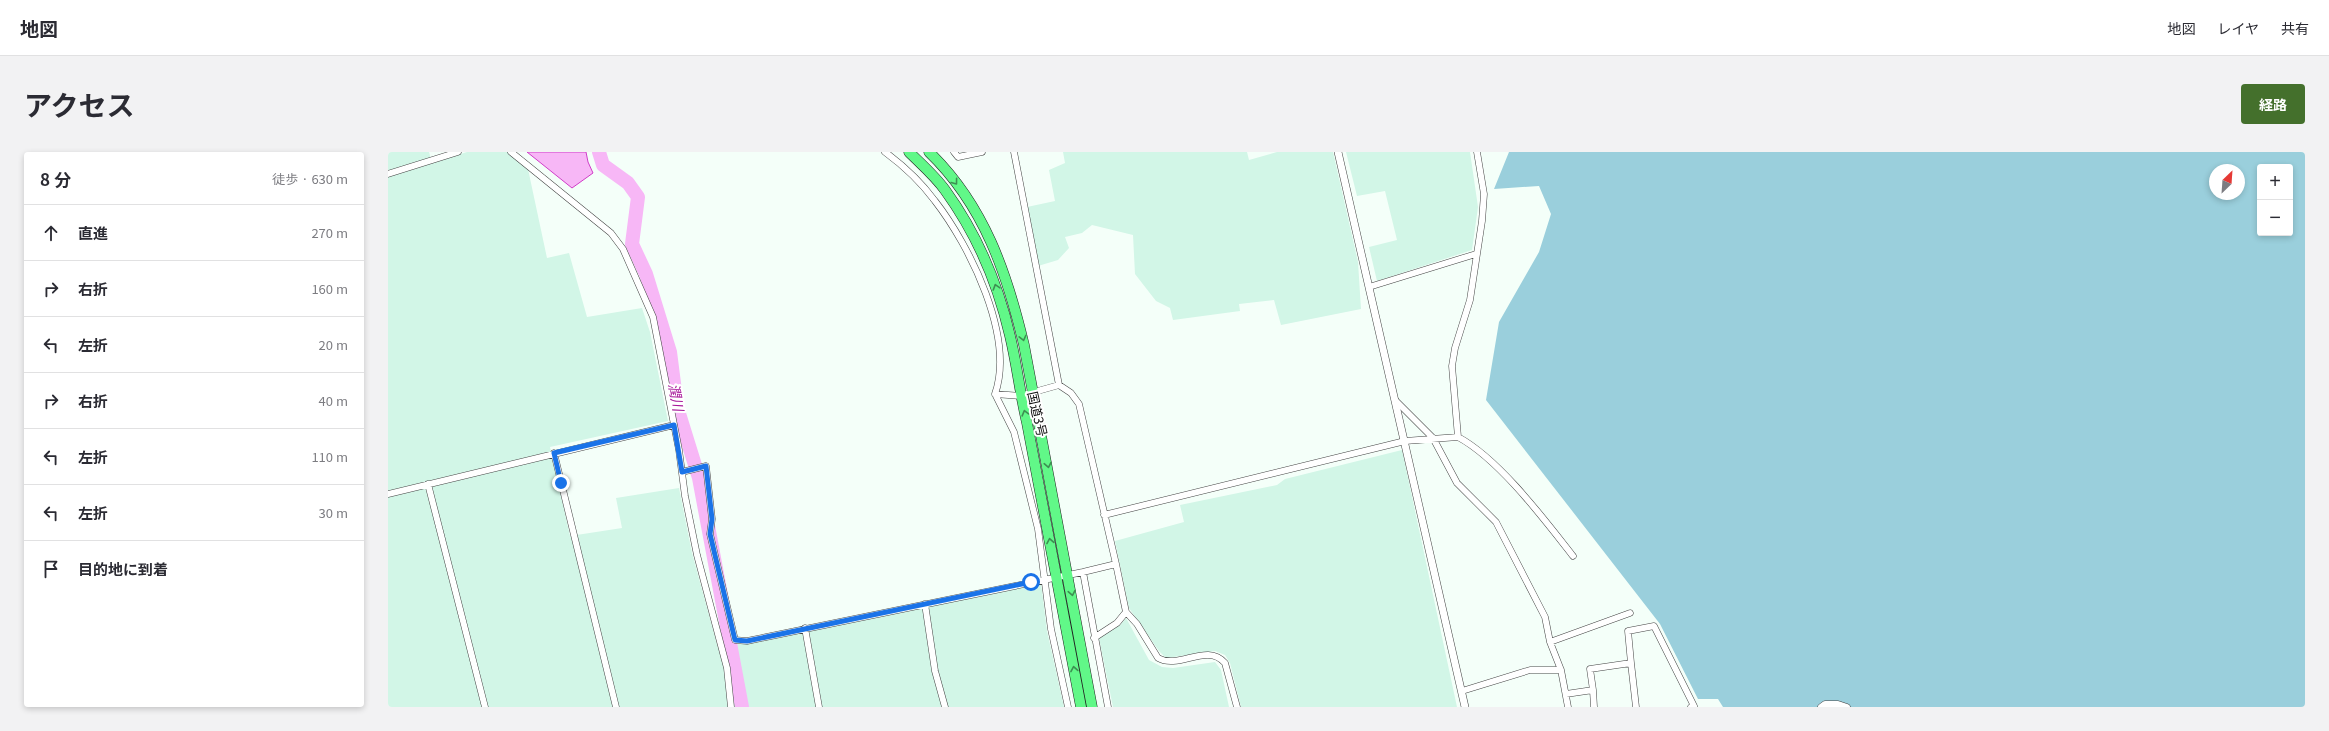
<!DOCTYPE html>
<html lang="ja">
<meta charset="utf-8">
<style>
body{margin:0;font-family:Georgia,"Noto Sans JP",serif;background:#f2f2f3;color:#2b2b33}
.controls{position:absolute;right:12px;top:12px;display:grid;overflow:hidden;border-radius:4px;box-shadow:0 2px 6px #0003}
.controls button{width:36px;height:36px;display:grid;place-items:center;padding:0;border:0;border-bottom:1px solid #e1e1e2;background:#fff;color:#2b2b33;font:20px sans-serif}
.compass{position:absolute;left:1821px;top:12px;width:36px;height:36px;border-radius:50%;background:#fff;box-shadow:0 2px 6px #0003;rotate:25deg}
.stop{position:absolute;width:12px;height:12px;margin:-9px;border:3px solid #1a73e8;border-radius:50%;background:#fff}
.stop.end{background:#1a73e8;border-color:#fff;box-shadow:0 1px 4px #0008}
.list{margin:0;padding:0;list-style:none}
h2{display:flex;justify-content:space-between;align-items:center;height:52px;margin:0;padding:0 16px;font-size:17px}
h2 small{font-size:13px;font-weight:400;color:#7c7c81}
.list li{display:grid;grid-template-columns:26px 1fr auto;gap:12px;align-items:center;box-sizing:border-box;height:56px;padding:0 16px;border-top:1px solid #e1e1e2}
.list b{display:block;font-size:15px;white-space:nowrap}
.list em{font-size:13px;font-style:normal;color:#7c7c81}
.icon{flex:none;width:22px;height:22px;fill:none;stroke:currentColor;stroke-width:2;stroke-linecap:round;stroke-linejoin:round}
.map{position:relative;flex:none;width:1917px;height:555px;overflow:hidden;border-radius:4px}
header{display:flex;align-items:center;gap:24px;box-sizing:border-box;height:56px;padding:0 20px;background:#fff;border-bottom:1px solid #e1e1e2}
header strong{font-size:19px}
nav{display:flex;gap:22px;margin-inline-start:auto;font-size:14px}
.intro{display:flex;align-items:center;justify-content:space-between;box-sizing:border-box;height:96px;padding:0 24px}
h1{margin:0;font-size:28px}
.button{padding:10px 18px;border-radius:4px;background:#44702c;color:#fff;font-size:14px;font-weight:700}
main{display:flex;gap:24px;padding:0 24px}
aside{flex:1;background:#fff;border-radius:4px;box-shadow:0 2px 6px #0003}
.map>svg:first-child{display:block}
</style>
<header>
<strong>地図</strong>
<nav><a>地図</a><a>レイヤ</a><a>共有</a></nav>
</header>
<div class="intro"><h1>アクセス</h1><a class="button">経路</a></div>
<main>
<aside>
<h2>8 分<small>徒歩 · 630 m</small></h2>
<ul class="list">
<li><svg class="icon" aria-label="ahead" viewBox="0 0 24 24"><path d="M12 20V5M6 11l6-6 6 6"/></svg><div><b>直進</b></div><em>270 m</em></li>
<li><svg class="icon" aria-label="right" viewBox="0 0 24 24"><path d="M7 20v-9h11M14 6l5 5-5 5"/></svg><div><b>右折</b></div><em>160 m</em></li>
<li><svg class="icon" aria-label="left" viewBox="0 0 24 24"><path d="M17 20v-9H6M10 6l-5 5 5 5"/></svg><div><b>左折</b></div><em>20 m</em></li>
<li><svg class="icon" aria-label="right" viewBox="0 0 24 24"><path d="M7 20v-9h11M14 6l5 5-5 5"/></svg><div><b>右折</b></div><em>40 m</em></li>
<li><svg class="icon" aria-label="left" viewBox="0 0 24 24"><path d="M17 20v-9H6M10 6l-5 5 5 5"/></svg><div><b>左折</b></div><em>110 m</em></li>
<li><svg class="icon" aria-label="left" viewBox="0 0 24 24"><path d="M17 20v-9H6M10 6l-5 5 5 5"/></svg><div><b>左折</b></div><em>30 m</em></li>
<li><svg class="icon" aria-label="arrive" viewBox="0 0 24 24"><path d="M6 21V4h12l-3 4 3 4H6"/></svg><div><b>目的地に到着</b></div></li>
</ul>
</aside>
<div class="map">
<svg width="1917" height="555" viewBox="0 0 1917 555">
<rect width="100%" height="100%" fill="#f4fff9"/>
<!-- farmland -->
<path fill="#d2f6e7" d="M0 0H41L44 11 79 0H120L140 17 159 106 181 101 199 165 254 156 262 180 280 269 162 295 182 384 234 376 228 346 291 336 304 401 330 496 653 431 659 479 676 555H0Z
M675 0H859L861 8 889 0H945L970 110 973 157 893 173 886 148 851 152 852 159 785 168 782 156 768 149 747 122 745 83 704 73 694 81 677 85 681 96 670 108 650 114 639 55 667 49 661 18 677 11Z
M958 0H1082L1090 55 1084 98 989 129 981 95 1009 88 997 39 969 44Z
M1014 298 1069 555H853L842 511 837 503 827 499 778 506 771 499 741 456 727 389 796 370 792 353 889 333 897 327Z
M738 466 761 508 774 515 785 516 827 510 833 518 841 555H725L711 486 732 473Z"/>
<!-- forest -->
<path fill="#9acfdc" fill-rule="evenodd" d="M1121 0H1917V555H1335L1330 547H1310L1272 472 1098 248 1111 170 1151 100 1163 62 1151 34 1106 37ZM1872 15H1902V81H1872ZM1827 18H1851V42H1827Z"/>
<!-- water -->
<path fill="#f7b7f6" stroke="#d03dc8" d="M139 0H198L200 10 205 21 184 36Z"/>
<g fill="none" stroke-linecap="round" stroke-linejoin="round">
<!-- river -->
<path stroke="#f7b7f6" stroke-width="14" d="M211 0 215 13 240 31 250 45 244 92 258 122 282 200 289 255 311 326 354 555"/>
<!-- minor casing -->
<g stroke="#434343" stroke-width="7">
<path id="minor" d="M123 0 223 81 235 97 265 165 291 298 297 344 309 403 339 516 343 555
M497 0C516 14 533 30 547 49 582 94 627 185 607 242L626 280 650 377 663 477 680 555
M566 0 570 5 594 0
M626 0 671 233 683 241 691 252 728 412 738 460 749 472 770 506C791 518 819 490 837 511L849 555
M0 22 70 0
M981 135 1088 102
M607 242 632 244 671 233
M1007 248 1045 286 1069 331 1108 370 1157 465 1162 490 1173 518 1180 555
M1070 285C1111 307 1156 367 1185 404
M166 301 228 555
M294 320 318 314 324 367 322 382 347 488 359 489 695 420 728 412
M40 332 97 555
M0 342 286 273
M716 363 1017 289 1070 285 1064 214 1067 196 1082 148 1094 69 1096 42 1089 0
M695 420 720 555
M537 452 547 519 557 555
M417 476 431 555
M706 486 729 471 738 460
M1162 490 1242 461
M1243 511 1240 479 1266 474 1306 554 1303 555
M1205 538 1206 555
M1074 539 1142 518H1173
M1178 542 1205 538 1202 517 1243 511 1248 555
M1433 555 1437 552H1450L1459 555"/>
</g>
<!-- tertiary casing -->
<g stroke="#434343" stroke-width="8">
<path id="tertiary" d="M950 0 1077 555"/>
</g>
<!-- trunk casing -->
<g stroke="#212121" stroke-width="11">
<path id="trunk" d="M521 0C533 12 547 24 557 38 589 82 610 132 622 184 629 213 632 242 639 271L693 555
M541 0C596 53 619 121 636 193L704 555"/>
</g>
<!-- minor -->
<use href="#minor" stroke="#fff" stroke-width="6"/>
<!-- tertiary -->
<use href="#tertiary" stroke="#fff" stroke-width="7"/>
<!-- trunk -->
<use href="#trunk" stroke="#61f888" stroke-width="10"/>
</g>
<!-- one-way arrows -->
<defs><path id="oneway-chevron" d="M-2-3.5L2.5 0L-2 3.5" fill="none" stroke-width="1.6" stroke-linecap="round" stroke-linejoin="round"/></defs>
<g stroke="#3d9052">
<use href="#oneway-chevron" transform="translate(567 30) rotate(53)"/>
<use href="#oneway-chevron" transform="translate(608 135) rotate(-107)"/>
<use href="#oneway-chevron" transform="translate(635 186) rotate(76)"/>
<use href="#oneway-chevron" transform="translate(637 261) rotate(-105)"/>
<use href="#oneway-chevron" transform="translate(660 313) rotate(79)"/>
<use href="#oneway-chevron" transform="translate(662 389) rotate(-100)"/>
<use href="#oneway-chevron" transform="translate(684 441) rotate(79)"/>
<use href="#oneway-chevron" transform="translate(686 517) rotate(-100)"/>
</g>
<g fill="none" stroke-linecap="round" stroke-linejoin="round">
<!-- route -->
<path stroke="#1a73e8" stroke-width="5" d="M173 331 166 301 286 273 294 320 318 314 324 367 322 382 347 488 359 489 643 430"/>
</g>
<g text-anchor="middle" dominant-baseline="central" stroke-width="4" stroke-linejoin="round" paint-order="stroke">
<!-- street labels -->
<g font-size="13" fill="#101010" stroke="#fff">
<text transform="translate(650 262) rotate(77)">国道3号</text>
</g>
<!-- water labels -->
<g font-size="14" font-style="italic" fill="#a61699" stroke="#fff">
<text transform="translate(289 245) rotate(79)">潤川</text>
</g>
</g>
</svg>
<div class="controls">
<button>+</button>
<button>−</button>
</div>
<svg class="compass" viewBox="-18 -18 36 36"><path d="M0-13l5 13h-10z" fill="#e53935"/><path d="M0 13l5-13h-10z" fill="#7c7c81"/></svg>
<div class="stop" style="left:643px;top:430px"></div>
<div class="stop end" style="left:173px;top:331px"></div>
</div>
</main>
